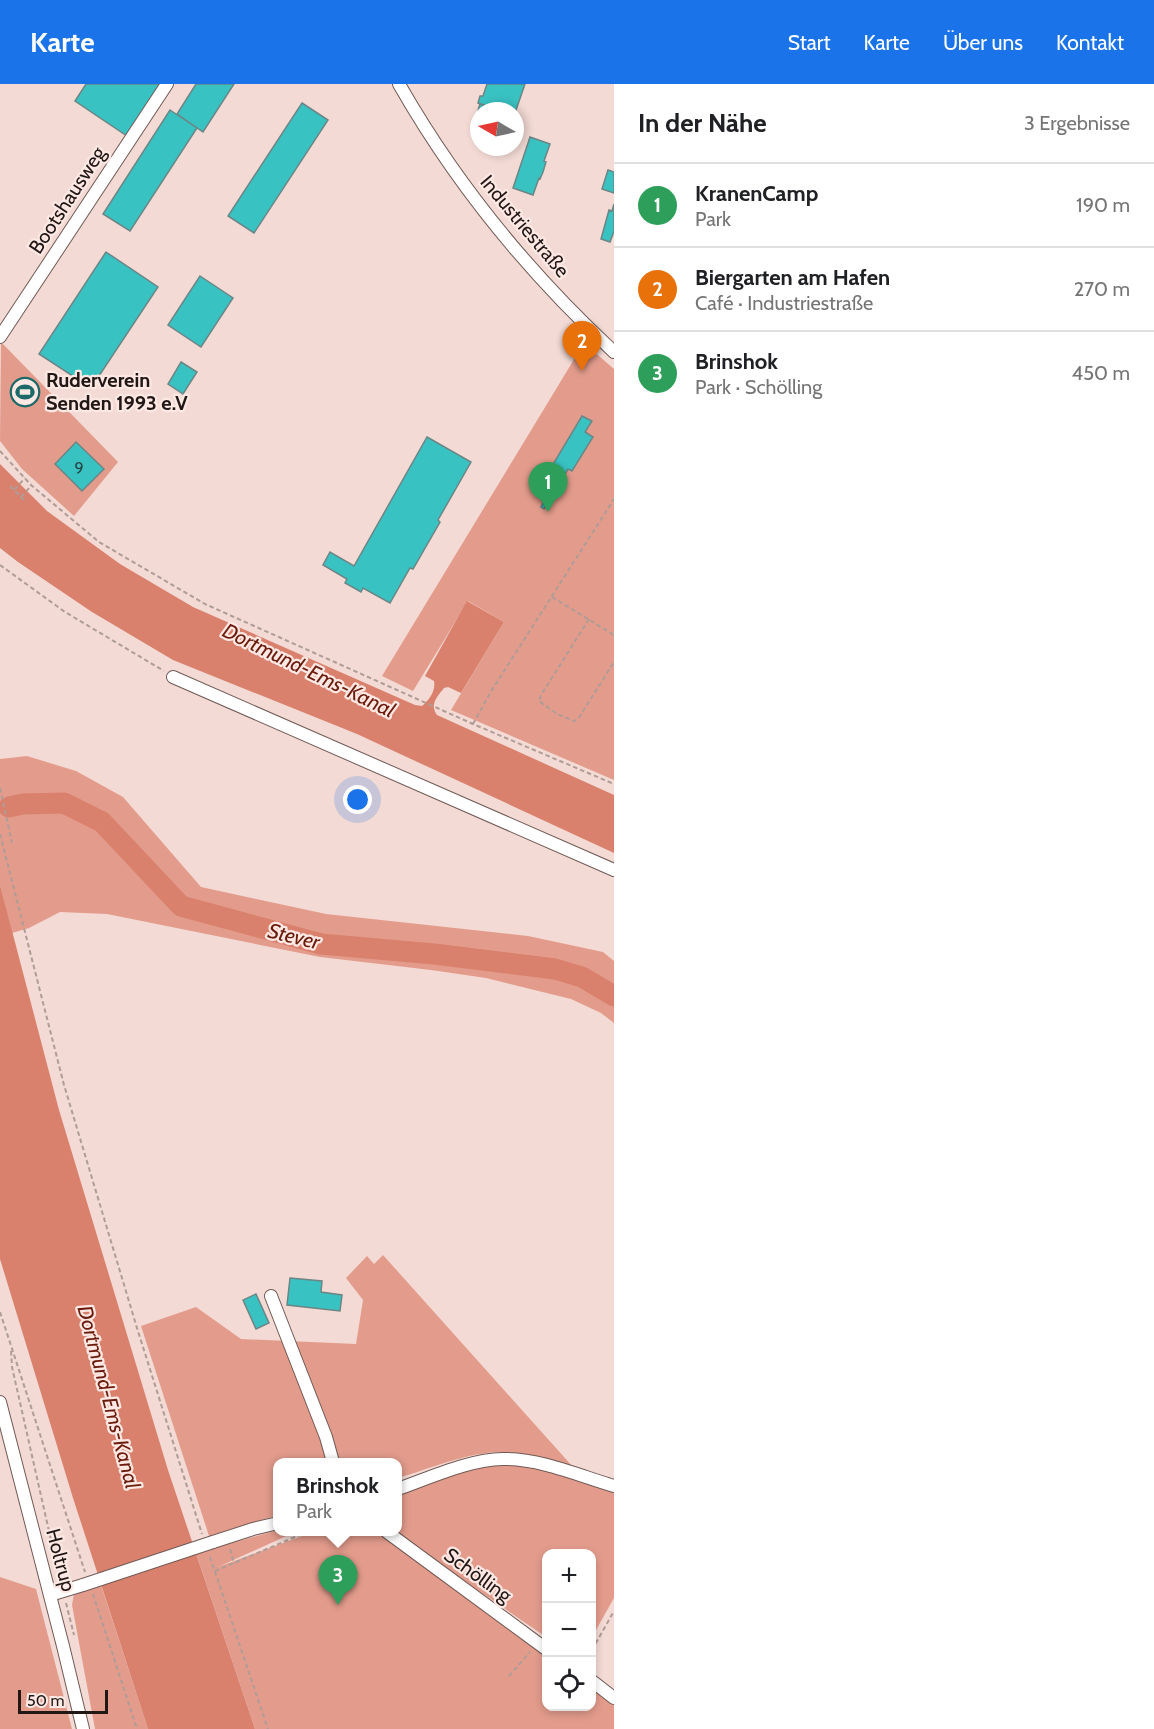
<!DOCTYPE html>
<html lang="de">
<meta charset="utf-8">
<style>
body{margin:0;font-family:Cabin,sans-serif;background:#f2f2f2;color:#202124}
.controls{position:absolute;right:18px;bottom:18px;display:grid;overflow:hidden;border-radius:12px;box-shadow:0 3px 9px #0003}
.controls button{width:54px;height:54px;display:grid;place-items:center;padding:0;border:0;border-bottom:2px solid #e0e0e0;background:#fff;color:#202124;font:30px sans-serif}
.compass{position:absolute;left:470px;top:18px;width:54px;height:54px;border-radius:50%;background:#fff;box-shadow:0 3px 9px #0003;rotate:279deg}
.scale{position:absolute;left:18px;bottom:15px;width:90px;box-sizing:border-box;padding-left:6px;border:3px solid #211816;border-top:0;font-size:16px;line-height:21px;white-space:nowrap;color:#211816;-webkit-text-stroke:4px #fde8e4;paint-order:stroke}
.you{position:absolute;left:358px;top:716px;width:21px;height:21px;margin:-15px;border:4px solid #fff;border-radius:50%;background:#1a73e8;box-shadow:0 0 0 9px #1a73e833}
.badge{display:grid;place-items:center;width:39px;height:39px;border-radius:50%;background:#1a73e8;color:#fff;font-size:20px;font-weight:700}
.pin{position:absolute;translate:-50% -50px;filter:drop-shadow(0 2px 3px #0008)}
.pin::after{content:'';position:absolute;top:32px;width:21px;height:18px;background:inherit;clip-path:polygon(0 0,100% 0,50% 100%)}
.popup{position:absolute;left:273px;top:1374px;width:129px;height:78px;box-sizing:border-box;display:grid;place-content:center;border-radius:12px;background:#fff;filter:drop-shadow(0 2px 4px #0005);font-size:20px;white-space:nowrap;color:#757577}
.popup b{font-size:22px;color:#202124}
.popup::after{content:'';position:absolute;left:50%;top:100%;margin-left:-12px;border:12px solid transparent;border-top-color:#fff}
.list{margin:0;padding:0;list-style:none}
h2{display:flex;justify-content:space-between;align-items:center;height:78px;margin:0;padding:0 24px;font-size:26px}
h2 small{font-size:20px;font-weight:400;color:#757577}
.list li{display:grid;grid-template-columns:39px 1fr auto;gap:18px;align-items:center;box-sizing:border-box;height:84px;padding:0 24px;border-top:2px solid #e0e0e0}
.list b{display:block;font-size:22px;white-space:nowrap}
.list p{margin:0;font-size:20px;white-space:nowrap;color:#757577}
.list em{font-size:20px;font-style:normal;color:#757577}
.icon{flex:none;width:33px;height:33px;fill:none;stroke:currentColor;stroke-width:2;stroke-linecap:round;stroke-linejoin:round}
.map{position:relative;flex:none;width:614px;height:1645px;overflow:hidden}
header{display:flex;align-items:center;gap:36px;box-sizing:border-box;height:84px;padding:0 30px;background:#1a73e8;color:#fff}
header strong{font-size:28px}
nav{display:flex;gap:33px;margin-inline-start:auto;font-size:21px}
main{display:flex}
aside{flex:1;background:#fff}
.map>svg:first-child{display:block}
</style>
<header>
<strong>Karte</strong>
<nav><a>Start</a><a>Karte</a><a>Über uns</a><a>Kontakt</a></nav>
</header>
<main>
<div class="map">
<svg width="614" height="1645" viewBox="0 0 614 1645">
<rect width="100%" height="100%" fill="#f3dad4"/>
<!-- green -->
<path fill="#e39c8c" d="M1 258 118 378 74 432 22 385 0 357Z
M584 259 614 285V696L451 626 504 538 468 517 413 607 382 592Z
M27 672 76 687 123 713 201 803 326 830 528 852 603 868 614 877V939L601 929 571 915 486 894 431 886 320 873 107 830 60 828 29 844 12 849 0 801V675Z
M383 1171 573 1383C550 1377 527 1369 503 1368 471 1367 429 1385 398 1394V1378H278V1431L209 1452 141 1242 196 1223 241 1255 356 1260 363 1216 346 1194 367 1172 374 1180Z
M480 1380 528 1382 614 1406V1514L592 1553V1470H546V1553L393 1448H398V1406Z
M278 1446V1448H295L218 1483 313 1448H376L546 1572V1622H592V1604L614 1621V1645H255L196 1469Z
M0 1493 36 1505 72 1645H0Z
M101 1501 148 1645H95L72 1521 74 1510Z"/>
<!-- water -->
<path fill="#d9816d" d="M0 380 47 427 120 480 193 523 415 621 422 622C429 616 436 607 434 597L425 592 467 517 504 538 461 609 448 603 444 604C438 612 429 620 437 631L614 711V769L357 650 173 576 92 528 18 478 0 464Z
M0 801 59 1026 168 1386 255 1645H148L73 1414 0 1175Z"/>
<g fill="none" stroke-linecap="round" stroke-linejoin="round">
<!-- river -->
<path stroke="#d9816d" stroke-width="21" d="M9 723 23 720 64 719 102 738 181 822 321 860 434 870 555 885 582 893 614 912"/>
</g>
<!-- building -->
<path fill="#39c2c2" stroke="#6c8585" stroke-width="1.5" d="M86 0H161L127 52 75 17Z
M196 0H234L203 48 177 30Z
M487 0H525L515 29V27H501L478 19 480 12H483Z
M302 19 328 36 254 149 228 132Z
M480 20 501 27H479V34L476 33Z
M170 26 197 44 130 147 103 130Z
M530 53 550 60 544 77 546 78 543 88 540 95 539 94 533 111 513 104Z
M608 86 614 88V109L602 105Z
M614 120V147L610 158 601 155 609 126 612 127Z
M106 168 158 203 91 304 39 270Z
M200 192 233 214 201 263 168 241Z
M181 278 197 288 183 310 168 300Z
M582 332 592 337 585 348 593 353 572 387 568 385 544 425 541 423 560 386 552 382Z
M427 353 471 378 438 436 440 438 413 485 410 484 390 519 363 504 361 508 345 499 347 495 323 481 330 468 354 482Z
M76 358 104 385 82 407 55 380Z
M290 1194 322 1197 321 1208 342 1211 340 1227 287 1221Z
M256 1210 269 1239 256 1245 243 1216Z"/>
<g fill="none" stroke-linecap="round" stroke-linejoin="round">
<!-- minor casing -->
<g stroke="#705a55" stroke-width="14">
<path id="minor" d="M399 0C456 100 530 190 614 268
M0 253 167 0
M173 593 614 786
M271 1212 326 1353 333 1378
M0 1318 63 1562 83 1645
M398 1405C429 1394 473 1374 505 1375 541 1375 580 1392 614 1402
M387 1448 546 1565
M213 1458 253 1445 278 1439
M50 1511 83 1501
M592 1597 614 1614"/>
</g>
<!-- path -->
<path stroke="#af9c97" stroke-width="2" stroke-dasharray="4.5 3" stroke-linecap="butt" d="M0 367 31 401 99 458 205 520 473 640 614 700
M10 402C15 407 20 412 25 417L14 406 25 394
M21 413 31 402
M0 481 65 528 164 587
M552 513 614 551
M589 535 541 611 539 617 557 630 574 637 578 635 614 578
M473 640 490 609 614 415
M0 704 12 759
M0 750 64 1001 137 1244 202 1450
M0 1228 85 1488
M11 1267 12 1283 60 1496
M230 1465 234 1480
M210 1473 268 1645
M215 1487 307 1448
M93 1510 137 1645
M66 1519 74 1551
M592 1566 614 1527
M509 1592 530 1568"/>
<!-- minor -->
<use href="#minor" stroke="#fff" stroke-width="12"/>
<!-- minor-bridge casing -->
<g stroke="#705a55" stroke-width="14" stroke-linecap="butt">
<path id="minor-bridge" d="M83 1501 213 1458"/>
</g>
<!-- minor-bridge -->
<use href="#minor-bridge" stroke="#fff" stroke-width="12"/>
</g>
<!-- icons -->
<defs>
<g id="stadium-ring" transform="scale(1.5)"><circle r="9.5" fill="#fde8e4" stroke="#1c6969" stroke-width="1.5"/><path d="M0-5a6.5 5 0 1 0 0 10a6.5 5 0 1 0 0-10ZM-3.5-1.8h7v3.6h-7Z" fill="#1c6969"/></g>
</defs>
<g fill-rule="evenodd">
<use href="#stadium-ring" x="25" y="308"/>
</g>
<g text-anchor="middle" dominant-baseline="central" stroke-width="4.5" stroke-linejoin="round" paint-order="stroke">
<!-- number labels -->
<g font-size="16" fill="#274241">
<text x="79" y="383">9</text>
</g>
<!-- street labels -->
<g font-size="20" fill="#211816" stroke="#fde8e4">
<text transform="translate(67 116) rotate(-57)">Bootshausweg</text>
<text transform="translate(525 142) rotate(50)">Industriestraße</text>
<text transform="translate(61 1476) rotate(75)">Holtrup</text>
<text transform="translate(478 1491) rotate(36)">Schölling</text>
</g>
<!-- poi labels -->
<g font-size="20" font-weight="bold" fill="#211816" stroke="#fde8e4" text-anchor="start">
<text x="46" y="296">Ruderverein<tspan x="46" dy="23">Senden 1993 e.V</tspan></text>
</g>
<!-- water labels -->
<g font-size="21" font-style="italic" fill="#6b1b0c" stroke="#fde8e4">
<text transform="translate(309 586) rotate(26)">Dortmund-Ems-Kanal</text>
<text transform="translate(294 852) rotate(14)">Stever</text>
<text transform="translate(109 1313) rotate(75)">Dortmund-Ems-Kanal</text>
</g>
</g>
</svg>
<div class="controls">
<button>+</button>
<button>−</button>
<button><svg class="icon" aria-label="locate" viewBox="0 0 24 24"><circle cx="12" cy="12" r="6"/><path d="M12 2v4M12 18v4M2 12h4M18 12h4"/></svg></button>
</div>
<svg class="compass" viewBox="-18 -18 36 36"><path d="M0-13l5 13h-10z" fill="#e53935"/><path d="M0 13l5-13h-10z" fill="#757577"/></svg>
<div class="scale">50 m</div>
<div class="you"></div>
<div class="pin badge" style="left:548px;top:428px;background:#2e9e5b">1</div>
<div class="pin badge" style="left:582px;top:287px;background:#e8710a">2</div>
<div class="pin badge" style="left:338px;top:1521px;background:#2e9e5b">3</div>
<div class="popup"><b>Brinshok</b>Park</div>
</div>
<aside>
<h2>In der Nähe<small>3 Ergebnisse</small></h2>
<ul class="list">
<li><span class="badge" style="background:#2e9e5b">1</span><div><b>KranenCamp</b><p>Park</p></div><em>190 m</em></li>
<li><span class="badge" style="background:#e8710a">2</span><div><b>Biergarten am Hafen</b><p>Café · Industriestraße</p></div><em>270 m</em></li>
<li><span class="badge" style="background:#2e9e5b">3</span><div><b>Brinshok</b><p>Park · Schölling</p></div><em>450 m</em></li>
</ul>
</aside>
</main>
